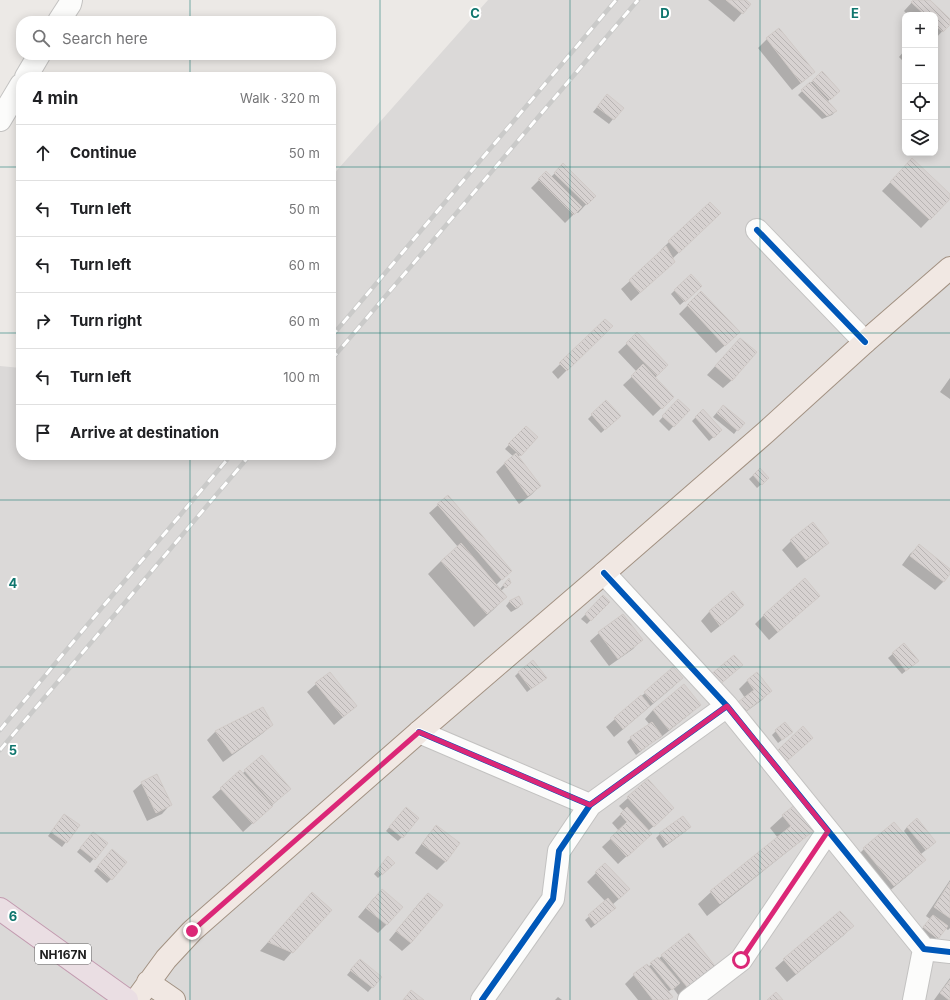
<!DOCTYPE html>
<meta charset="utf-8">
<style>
body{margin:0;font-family:Inter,sans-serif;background:#f6f6f6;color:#202124}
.controls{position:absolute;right:12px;top:12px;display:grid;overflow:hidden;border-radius:8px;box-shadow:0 2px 10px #0003}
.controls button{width:36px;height:36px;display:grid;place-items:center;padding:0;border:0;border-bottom:1px solid #e0e0e0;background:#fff;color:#202124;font:20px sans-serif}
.stop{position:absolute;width:12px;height:12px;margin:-9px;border:3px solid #db2777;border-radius:50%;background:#fff}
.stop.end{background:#db2777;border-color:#fff;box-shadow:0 1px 4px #0008}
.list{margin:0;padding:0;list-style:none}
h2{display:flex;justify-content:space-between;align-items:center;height:52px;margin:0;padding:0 16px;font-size:17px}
h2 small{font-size:13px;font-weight:400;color:#757577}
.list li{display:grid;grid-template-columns:26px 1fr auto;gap:12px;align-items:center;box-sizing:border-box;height:56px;padding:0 16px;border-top:1px solid #e0e0e0}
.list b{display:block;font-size:15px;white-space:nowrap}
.list em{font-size:13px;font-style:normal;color:#757577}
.icon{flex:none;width:22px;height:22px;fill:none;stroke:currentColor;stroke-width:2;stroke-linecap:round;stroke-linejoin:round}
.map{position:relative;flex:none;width:950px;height:1000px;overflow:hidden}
.search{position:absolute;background:#fff;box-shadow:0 2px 10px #0003;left:16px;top:16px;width:320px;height:44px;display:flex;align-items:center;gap:10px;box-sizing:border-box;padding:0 14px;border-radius:16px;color:#757577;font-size:15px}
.panel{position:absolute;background:#fff;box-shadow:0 2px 10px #0003;left:16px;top:72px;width:320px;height:388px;border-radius:16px}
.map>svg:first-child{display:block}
</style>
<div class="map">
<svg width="950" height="1000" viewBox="0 0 950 1000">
<defs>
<pattern id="building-back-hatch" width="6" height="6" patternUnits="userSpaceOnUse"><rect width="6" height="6" fill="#d7d2d1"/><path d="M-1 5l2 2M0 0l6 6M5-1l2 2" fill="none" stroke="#b8b4b3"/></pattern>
</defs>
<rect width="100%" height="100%" fill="#ece9e6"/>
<!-- residential -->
<path fill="#dbd9d8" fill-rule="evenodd" d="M488 0H950V1000H0V366L21 368V455H331V177ZM905 15H935V153H905Z"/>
<!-- shadow -->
<path fill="#0003" d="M708 0H745L742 13 734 22Z
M914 0H928L950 21V23L935 39V15H908L904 11Z
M779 29 813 72 805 80 792 90 758 48 767 39Z
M905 50V63L899 57Z
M822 72 839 91 827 102 836 111 832 115 822 119 798 95Z
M603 100 622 108 609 124 593 112Z
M563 165 594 196 578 213 576 212 565 223 531 188 546 173 551 177Z
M904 168 950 195V198L921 228 882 191Z
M711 222 672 259 665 270 631 301 621 289 662 252 661 250 669 242Z
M675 290H697L680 305 671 294Z
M688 305 730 341 716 353 679 314Z
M605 320 611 326 558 379 552 372Z
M637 334 667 365 655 378 673 397 653 416 623 385 637 372 618 352Z
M740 339 732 380 723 388 707 375Z
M950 378V399L940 392Z
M606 401 620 416 601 433 588 419Z
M678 401 688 410 669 431 659 421Z
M703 410 721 430 709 441 692 421Z
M719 410 737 430 734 434 713 417Z
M526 427 537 438 518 457 540 486 531 495 519 504 496 472 504 464 514 457 505 449Z
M760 469 768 478 757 488 749 479Z
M438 505 502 579 496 585 500 589 505 583H509L501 591 506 597 493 610 474 627 428 574 441 561 458 547 429 513Z
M813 524 828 543 819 551 797 568 782 550 791 541Z
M919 546 950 570V573L943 582 935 590 902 565 910 554Z
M733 593 743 605 735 614 711 633 701 621 709 612Z
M819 596 810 604 769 640 755 624 764 615Z
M518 597 522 604 518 608 511 612 506 606 509 602Z
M603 597 608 602 587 624 581 619Z
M599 633 641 640 633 649 609 666 590 641Z
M904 644 913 665 902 674 888 658Z
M673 669 681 678 673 687 614 737 606 727 615 719Z
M519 672 541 681 527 692 515 676Z
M757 673 770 691 762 700 732 722 745 698 739 689 747 681Z
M316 684 356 706 334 725 307 692Z
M684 686 699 704 691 713 660 738 659 737 636 755 627 742 631 738 650 725 645 719 653 710Z
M262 709 272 725 263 733 223 762 207 740 215 732Z
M776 731 787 736 778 743 772 735Z
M261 756 281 797 243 832 212 797 240 772 242 774Z
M142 783 170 805 162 814 147 821 133 791Z
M628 798 664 817 648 831 642 842 618 864 602 847 619 831 612 823 624 811 619 806Z
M406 808 402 837 398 841 386 831Z
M64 815 79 825 62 847 48 836Z
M783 816 814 828 801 841 707 916 698 904 711 892 778 838 770 828Z
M436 827 446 861 437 870 415 853 428 835Z
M690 827 686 831 663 848 656 838 660 834Z
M907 827 931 846 921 854 904 831Z
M93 833 106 844 90 863 77 852Z
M864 849 924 860 911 873 881 898 851 862Z
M108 855 111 879 107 883 94 871Z
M384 862 393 863 378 878 374 874Z
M605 864 620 898 612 905 611 912 591 928 585 920 606 902 587 882Z
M950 880V928L948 930 945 928 933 942 920 931 930 919 926 916Z
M382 890 387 924 378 933 358 917 373 899Z
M428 894 441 905 411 943 402 951 389 940 419 903Z
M304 902 292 952 284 961 260 951Z
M852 926 844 935 787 982 775 968 784 960Z
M662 956 714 966 679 996 673 988 668 992V1000H638L625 984 634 975 647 965 648 967Z
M356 964 381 977 368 992 347 975Z
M950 978V1000H934Z
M558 997 562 1000H555Z"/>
<!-- building -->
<path fill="url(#building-back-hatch)" stroke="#d0cac7" d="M726 0H746L751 4 743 14Z
M913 0H930L950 19V25L943 32 935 25V15H925L911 2Z
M779 28 815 72 801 83 766 38Z
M822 71 840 91 830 100 812 81Z
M810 82 837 111 827 116 801 90Z
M607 94 624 108 614 120 597 107Z
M912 158 950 194V199L930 220 890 182Z
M563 163 596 196 587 205 554 173Z
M546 171 582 207 574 215 538 179Z
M710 202 721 213 679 253 668 241Z
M666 246 675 262 640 293 629 280Z
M691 274 702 286 685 302 674 290Z
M701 291 740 332 725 346 687 305Z
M605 319 613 326 567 371 559 363Z
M637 332 668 365 657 376 626 343Z
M740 338 757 352 732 381 715 366Z
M643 364 674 397 662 409 631 376Z
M678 399 690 410 674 427 662 416Z
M606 400 621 416 605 430 591 414Z
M723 405 745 423 738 431 717 413Z
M703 409 722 430 714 438 695 417Z
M526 426 538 437 521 456 508 444Z
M516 453 541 486 528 496 504 463Z
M760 468 769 478 762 485 753 475Z
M448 495 512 571 502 580 437 504Z
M813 522 829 543 806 560 790 540Z
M461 543 507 597 487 614 441 561Z
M919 544 950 569V574L944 582 910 556Z
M509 578 511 583 506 588 503 585Z
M805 578 820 596 778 632 763 615Z
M733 591 744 605 720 626 709 611Z
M603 595 610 602 591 621 585 614Z
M519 596 523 604 516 608 509 601Z
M623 614 643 640 618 659 598 632Z
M904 643 919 661 906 671 892 653Z
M734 655 743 665 718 686 709 676Z
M533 660 547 678 531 689 518 672Z
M673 667 683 678 653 703 644 692Z
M330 672 357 706 343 717 315 683Z
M757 672 772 691 741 715 734 705 754 690 747 680Z
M684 684 701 705 669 730 653 710Z
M641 695 650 706 623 729 614 718Z
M263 707 273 725 232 754 215 731Z
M652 722 662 736 640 751 630 737Z
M785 722 793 732 782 740 775 730Z
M803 726 813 738 787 761 777 751Z
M262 755 291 789 273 804 244 770Z
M240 770 273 806 253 824 220 788Z
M157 774 172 805 156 813 141 782Z
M648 779 674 808 654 827 627 797Z
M796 804 816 829 720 904 710 891 791 826 782 815Z
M406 807 419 818 403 838 389 827Z
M627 807 652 834 627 857 610 838 627 822 620 814Z
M64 814 80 825 67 843 51 832Z
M683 816 691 827 667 844 659 833Z
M917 818 936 842 926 850 907 827Z
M894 822 926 860 894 886 863 848Z
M436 825 460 843 446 862 422 844Z
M93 832 108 843 95 860 80 848Z
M112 849 127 862 112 880 97 867Z
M388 856 395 863 382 875 377 870Z
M605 863 630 889 619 899 595 872Z
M950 882V918L934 907Z
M382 889 403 907 387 925 366 908Z
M312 892 332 910 293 953 268 942Z
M428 893 443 905 411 943 396 931Z
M608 898 616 908 595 924 588 915Z
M840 911 854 926 796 974 783 959Z
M933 915 948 926 938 939 923 927Z
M689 933 715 966 688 988 661 955Z
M658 957 680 983 672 990 650 963Z
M360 959 382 977 373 988 350 970Z
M647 964 673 997 668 1000H653L633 974Z
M950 980V1000H949L940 993Z
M411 990 424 1000H403Z
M776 992 783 1000H767Z"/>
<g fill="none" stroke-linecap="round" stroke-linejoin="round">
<!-- minor casing -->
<g stroke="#c3c2c1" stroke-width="24">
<path id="minor" d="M59 21 70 4 71 0
M26 77 39 55
M0 120 21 85
M757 230 865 342
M604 573 727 706 924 949 950 952
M419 732 590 805 727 706
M482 1000 553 899 559 851 590 805
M689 1000 741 960 828 831
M914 1000 924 949"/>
</g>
<!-- major casing -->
<g stroke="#a29182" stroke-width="24">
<path id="major" d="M148 982 174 1000
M136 1000 166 959 192 931 419 732 604 573 766 432 865 342 950 268"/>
</g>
<!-- highway casing -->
<g stroke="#c39bb0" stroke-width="24">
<path id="highway" d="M0 909 127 1000"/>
</g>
<!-- minor -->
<use href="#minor" stroke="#fcfcfb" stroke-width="22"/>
<!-- major -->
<use href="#major" stroke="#f1e8e3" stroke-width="22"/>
<!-- highway -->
<use href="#highway" stroke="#eadee3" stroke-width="22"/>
<!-- rail casing -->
<g stroke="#cacac9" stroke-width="4.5">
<path id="rail" d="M331 337 616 0
M331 360 638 0
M0 730 78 636 231 455
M0 750 250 455"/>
</g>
<!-- rail -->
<use href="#rail" stroke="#fff" stroke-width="3" stroke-dasharray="9" stroke-linecap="butt"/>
<!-- cycleway casing -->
<g stroke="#fff" stroke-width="8">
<path id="cycleway" d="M757 230 865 342
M604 573 727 706 924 949 950 952
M419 732 590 805 727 706
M482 1000 553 899 559 851 590 805"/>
</g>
<!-- cycleway -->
<use href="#cycleway" stroke="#0057b8" stroke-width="6"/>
</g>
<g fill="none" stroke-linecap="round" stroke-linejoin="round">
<!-- route -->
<path stroke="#db2777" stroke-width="5" d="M192 931 419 732 590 805 727 706 828 831 741 960"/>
</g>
<!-- grid -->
<path fill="none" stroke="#0f766e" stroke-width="1" stroke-opacity="0.55" d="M190 0V21M380 0V1000M570 0V1000M760 0V1000M190 55V77M0 167H21M331 167H950M0 333H21M331 333H950M190 455V1000M0 500H950M0 667H950M0 833H950"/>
<g text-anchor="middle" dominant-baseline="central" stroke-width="4" stroke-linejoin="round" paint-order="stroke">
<!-- shield labels -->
<rect fill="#fff" stroke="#626262" stroke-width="1" x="35" y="944" width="56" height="20" rx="3"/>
<g font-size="12" font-weight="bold" fill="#1e1e1e">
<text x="63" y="954">NH167N</text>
</g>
</g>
<g font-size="13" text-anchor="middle" font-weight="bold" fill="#0f766e" stroke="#fff" stroke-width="4" stroke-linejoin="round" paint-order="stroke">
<text x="475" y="18">C</text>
<text x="665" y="18">D</text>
<text x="855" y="18">E</text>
<text x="13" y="588">4</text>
<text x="13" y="755">5</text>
<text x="13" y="921">6</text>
</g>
</svg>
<div class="controls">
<button>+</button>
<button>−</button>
<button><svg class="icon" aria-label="locate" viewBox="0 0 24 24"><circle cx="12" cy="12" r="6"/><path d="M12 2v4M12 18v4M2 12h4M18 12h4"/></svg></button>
<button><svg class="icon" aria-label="layers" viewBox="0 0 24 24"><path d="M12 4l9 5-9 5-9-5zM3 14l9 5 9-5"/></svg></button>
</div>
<div class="stop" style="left:741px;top:960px"></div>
<div class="stop end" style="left:192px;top:931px"></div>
<div class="search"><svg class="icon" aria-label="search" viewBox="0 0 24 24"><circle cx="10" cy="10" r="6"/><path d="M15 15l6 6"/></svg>Search here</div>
<section class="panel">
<h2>4 min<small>Walk · 320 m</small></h2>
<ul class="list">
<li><svg class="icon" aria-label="ahead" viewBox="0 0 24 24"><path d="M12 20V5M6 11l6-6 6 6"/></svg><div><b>Continue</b></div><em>50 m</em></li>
<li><svg class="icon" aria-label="left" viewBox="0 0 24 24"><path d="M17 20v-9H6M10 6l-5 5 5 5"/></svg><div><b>Turn left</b></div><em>50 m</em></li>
<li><svg class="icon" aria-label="left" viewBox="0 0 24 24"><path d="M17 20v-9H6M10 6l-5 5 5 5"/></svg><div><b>Turn left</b></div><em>60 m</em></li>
<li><svg class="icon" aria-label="right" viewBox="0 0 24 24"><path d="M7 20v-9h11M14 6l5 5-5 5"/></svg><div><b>Turn right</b></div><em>60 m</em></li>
<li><svg class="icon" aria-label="left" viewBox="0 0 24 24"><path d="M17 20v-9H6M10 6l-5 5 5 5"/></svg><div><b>Turn left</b></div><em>100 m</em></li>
<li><svg class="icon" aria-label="arrive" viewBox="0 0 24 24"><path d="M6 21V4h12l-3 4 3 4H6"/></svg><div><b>Arrive at destination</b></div></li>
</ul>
</section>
</div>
